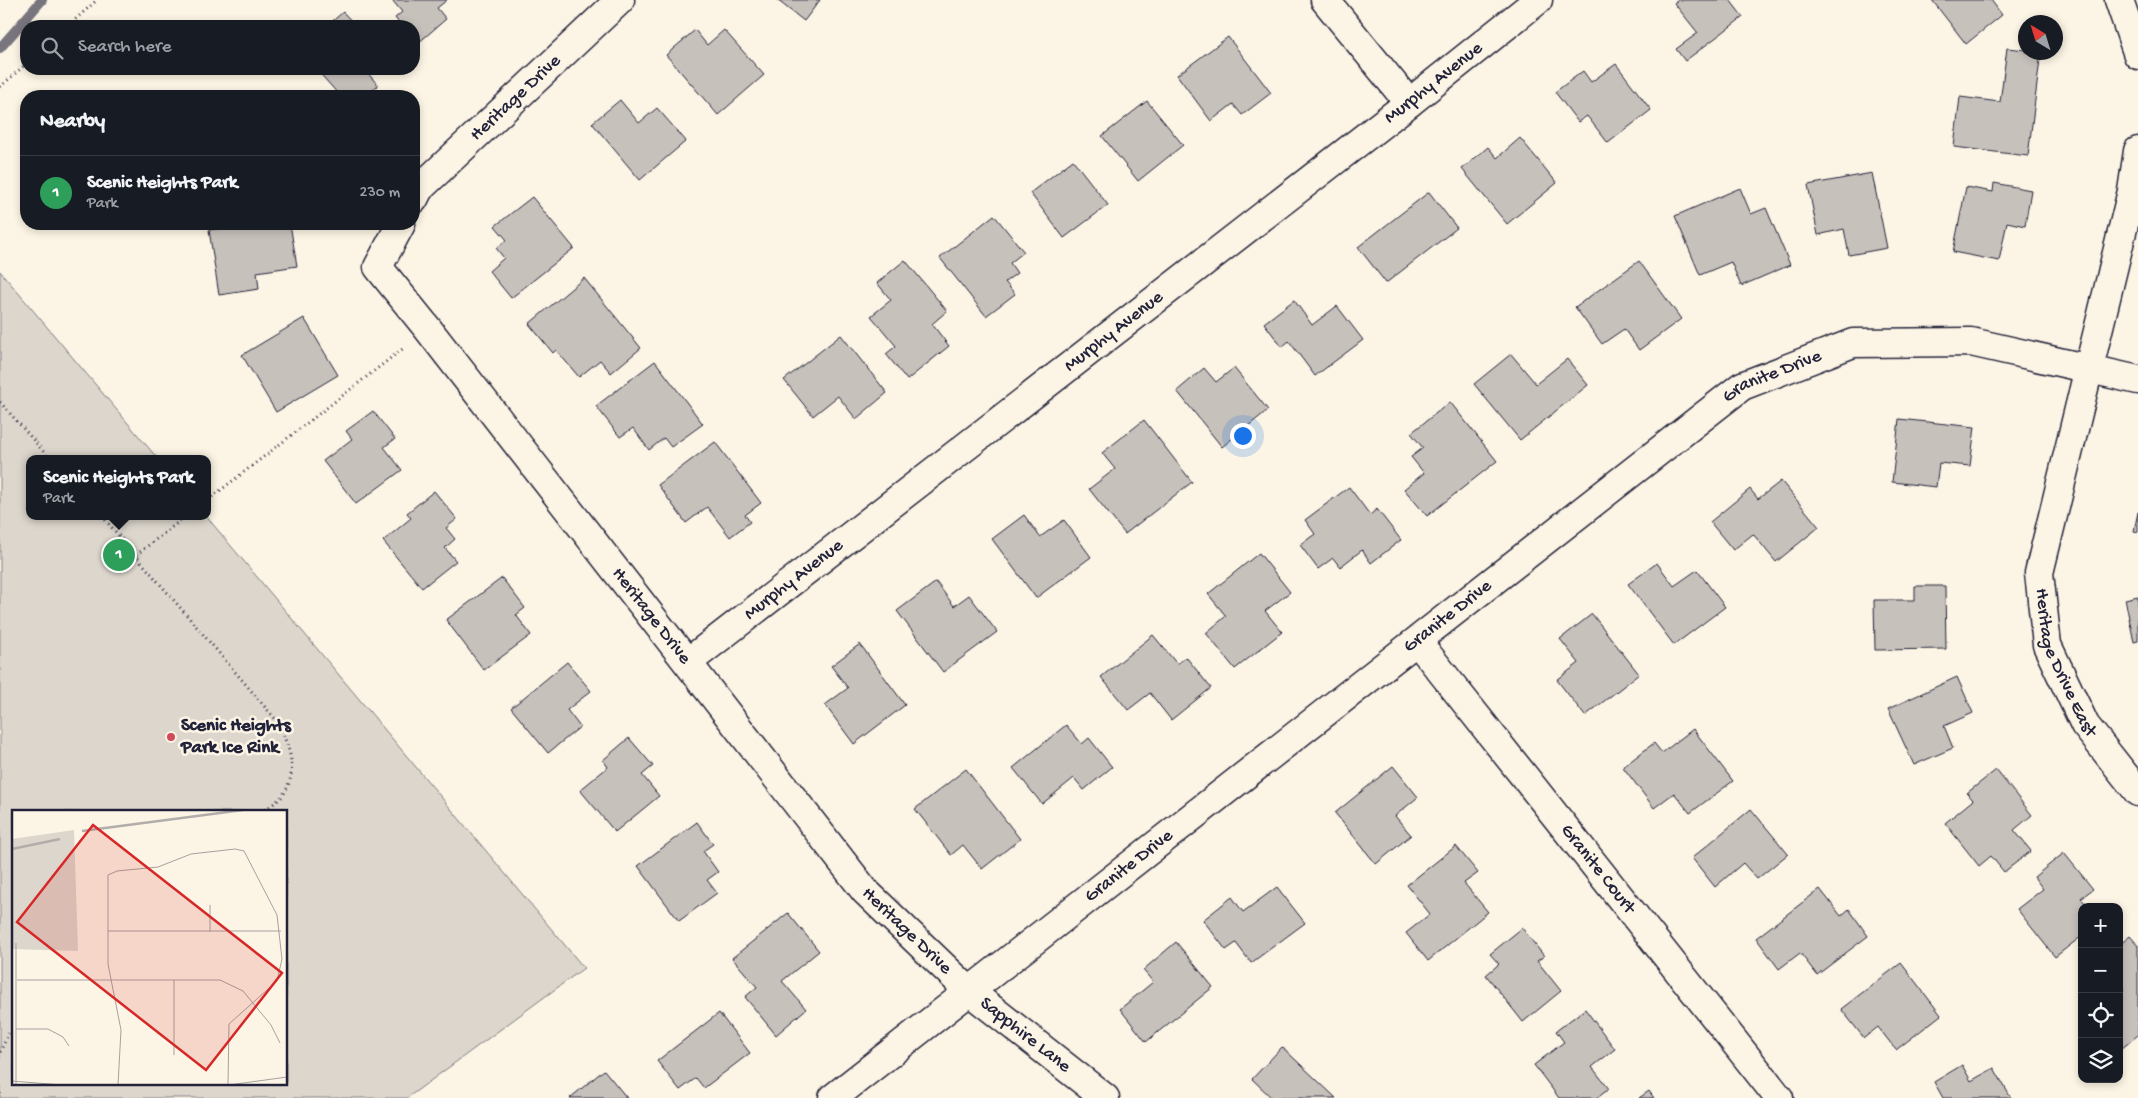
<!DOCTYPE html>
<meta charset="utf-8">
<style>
body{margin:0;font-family:"Gochi Hand",sans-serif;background:#242831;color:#f1f3f6}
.controls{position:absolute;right:15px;bottom:15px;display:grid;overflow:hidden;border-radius:10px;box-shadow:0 2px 8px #0003}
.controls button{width:45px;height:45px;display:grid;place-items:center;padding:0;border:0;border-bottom:1px solid #363941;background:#171b24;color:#f1f3f6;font:25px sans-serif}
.compass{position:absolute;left:2018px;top:15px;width:45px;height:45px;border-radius:50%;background:#171b24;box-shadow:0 2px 8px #0003;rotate:322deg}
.you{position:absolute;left:1242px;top:435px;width:18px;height:18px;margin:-12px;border:4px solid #fff;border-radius:50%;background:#1a73e8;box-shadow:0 0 0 8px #1a73e833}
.badge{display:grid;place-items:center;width:32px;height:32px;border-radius:50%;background:#8c9099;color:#fff;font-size:16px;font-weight:700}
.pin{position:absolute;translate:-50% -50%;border:2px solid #fff;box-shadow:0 1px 5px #0006}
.popup{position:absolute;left:26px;top:455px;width:185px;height:65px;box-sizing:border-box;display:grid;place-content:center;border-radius:10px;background:#171b24;filter:drop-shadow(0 1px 4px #0005);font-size:16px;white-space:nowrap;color:#9ea1a6}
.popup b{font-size:19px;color:#f1f3f6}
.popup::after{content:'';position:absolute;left:50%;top:100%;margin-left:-10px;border:10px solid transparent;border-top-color:#171b24}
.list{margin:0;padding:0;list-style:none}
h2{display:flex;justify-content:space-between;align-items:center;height:65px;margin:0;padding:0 20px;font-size:21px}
h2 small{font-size:16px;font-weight:400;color:#9ea1a6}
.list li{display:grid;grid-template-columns:32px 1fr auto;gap:15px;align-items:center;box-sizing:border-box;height:75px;padding:0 20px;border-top:1px solid #363941}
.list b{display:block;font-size:19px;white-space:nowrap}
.list p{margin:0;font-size:16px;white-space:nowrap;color:#9ea1a6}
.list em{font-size:16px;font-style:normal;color:#9ea1a6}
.icon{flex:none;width:28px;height:28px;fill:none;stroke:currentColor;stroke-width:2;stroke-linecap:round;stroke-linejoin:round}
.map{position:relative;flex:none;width:2138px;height:1098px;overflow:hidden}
.search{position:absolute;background:#171b24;box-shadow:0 2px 8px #0003;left:20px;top:20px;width:400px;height:55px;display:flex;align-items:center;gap:12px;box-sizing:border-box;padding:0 18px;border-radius:20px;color:#9ea1a6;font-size:19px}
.panel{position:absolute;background:#171b24;box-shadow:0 2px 8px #0003;left:20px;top:90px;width:400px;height:140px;border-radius:20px}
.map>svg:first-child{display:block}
</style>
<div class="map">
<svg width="2138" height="1098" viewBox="0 0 2138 1098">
<rect width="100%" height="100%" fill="#fcf5e5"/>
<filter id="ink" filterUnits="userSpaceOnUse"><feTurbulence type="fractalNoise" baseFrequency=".02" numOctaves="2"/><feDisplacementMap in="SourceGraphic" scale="10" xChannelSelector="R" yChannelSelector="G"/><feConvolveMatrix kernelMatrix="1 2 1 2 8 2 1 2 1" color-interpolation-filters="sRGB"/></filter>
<g filter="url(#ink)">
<!-- green -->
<path fill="#dcd6cc" stroke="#7f7c84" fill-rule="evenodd" d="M0 271 158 459H30V516H206L584 968 407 1098H0ZM14 812H286V1084H14Z"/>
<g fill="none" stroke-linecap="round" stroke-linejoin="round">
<!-- stream -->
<path stroke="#78757e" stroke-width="10" d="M0 48 42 0"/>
</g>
<!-- building -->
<path fill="#c6c1bb" stroke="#22223b" d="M392 0H447L437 8 446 19 417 44 414 40V26H402L395 18 402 12Z
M777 0H820L804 21Z
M1678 0H1730L1743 17 1685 61 1676 49 1698 33 1674 3Z
M1932 0H1991L2002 15 1966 44Z
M343 12 356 26H327Z
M695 30 707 45 724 30 764 75 718 115 666 55Z
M1228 37 1271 93 1242 115 1233 104 1211 121 1177 75Z
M2007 48 2026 50V52H2041L2028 156 1954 147 1960 97 2000 102Z
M1616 64 1651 110 1608 143 1587 116 1578 122 1555 92 1583 71 1591 82Z
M316 69H364L378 85 366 96H340Z
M620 100 639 123 657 108 686 141 640 180 592 123Z
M1147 101 1183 145 1138 181 1102 136Z
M1520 138 1557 183 1507 224 1462 169 1488 147 1497 158Z
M1073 160 1108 205 1064 238 1030 193Z
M1872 173 1887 248 1849 255 1844 229 1818 235 1808 185Z
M1994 183 2031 190 2025 226 2007 222 1999 261 1953 252 1966 187 1993 192Z
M1740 188 1751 214 1766 208 1790 265 1741 286 1731 262 1700 275 1675 216Z
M1429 192 1457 228 1386 283 1358 247Z
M532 197 574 248 511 298 489 271 504 258 496 248 507 240 495 226Z
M994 215 1024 252 1010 263 1017 273 1005 282 1015 294 986 316 940 258Z
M249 224H290L297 266 257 272 259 289 219 295 209 230Z
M905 260 947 311 932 324 949 346 907 380 886 354 896 346 871 316 891 300 877 283Z
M1639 261 1681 319 1639 350 1624 329 1602 344 1575 307Z
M584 278 641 348 611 373 600 360 579 377 556 350 553 353 529 324Z
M1294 300 1312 325 1337 306 1363 340 1315 376 1289 341 1282 347 1264 323Z
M304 318 338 375 276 412 242 355Z
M841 335 887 393 856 419 838 396 813 416 784 380Z
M1511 354 1536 384 1567 359 1588 385 1520 440 1474 384Z
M655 361 703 424 671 447 664 438 649 450 633 428 620 437 596 406Z
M1204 368 1216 382 1234 368 1268 410 1222 447 1177 391Z
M1450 402 1497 461 1427 516 1404 489 1424 473 1411 457 1423 448 1411 433Z
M373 411 395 439 384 447 402 470 356 504 323 461 352 439 346 431Z
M1899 419 1975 427 1970 466 1939 463 1936 487 1892 482Z
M1144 420 1192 482 1125 534 1089 489 1115 469 1102 453Z
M715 442 761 503 745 515 750 522 730 537 707 507 686 523 658 485Z
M1781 481 1819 527 1776 562 1753 534 1733 550 1710 522 1750 489 1758 499Z
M1349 487 1370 515 1377 509 1401 540 1371 563 1362 550 1340 567 1333 558 1318 569 1300 545 1315 534 1305 520Z
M434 491 457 519 446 528 455 539 445 548 456 561 422 588 383 541 411 518 407 513Z
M2138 512V532L2134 531Z
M1024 515 1040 537 1064 520 1091 557 1036 598 992 539Z
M1259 553 1290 592 1265 611 1282 632 1235 669 1206 633 1226 616 1208 594Z
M1657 563 1674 586 1697 570 1725 607 1674 645 1628 584Z
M502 578 525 608 516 615 531 635 484 670 446 620Z
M936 582 954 606 969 595 997 632 943 672 897 611Z
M1915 586H1945L1946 649 1875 650 1874 600H1915Z
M2138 596V641L2134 642 2125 599Z
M1592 614 1639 674 1585 716 1557 680 1579 663 1560 639Z
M1153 635 1177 664 1186 657 1211 688 1171 720 1150 693 1128 710 1101 677Z
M860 644 905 705 854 744 825 705 848 688 831 666Z
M567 662 591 691 567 710 580 727 548 753 511 708Z
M1957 677 1973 713 1944 726 1953 748 1914 765 1888 709Z
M1066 725 1082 744 1089 738 1112 767 1084 790 1074 778 1042 804 1013 768Z
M1693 729 1733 781 1690 813 1674 793 1654 808 1623 767 1654 743 1662 753Z
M629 738 653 766 642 775 659 796 615 832 580 790 608 767 603 760Z
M1393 766 1418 797 1395 816 1411 835 1376 864 1335 813Z
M966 769 1020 839 982 869 963 845 951 855 915 809Z
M1996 770 2032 815 2014 830 2031 851 2004 872 1991 856 1979 866 1945 823 1973 800 1967 793Z
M1751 809 1788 854 1757 879 1743 863 1715 887 1692 858Z
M697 822 713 844 703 851 718 872 707 880 717 893 679 921 638 866Z
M1456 846 1478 873 1464 883 1488 912 1428 961 1406 933 1430 914 1407 885Z
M2064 853 2093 889 2081 898 2088 907H2082V936L2055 957 2017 909 2043 889 2034 877Z
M1277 887 1305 923 1251 963 1236 943 1226 950 1203 920 1232 897 1243 912Z
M1820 889 1841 916 1849 909 1868 936 1817 975 1800 953 1779 969 1756 938Z
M788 913 819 951 782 981 806 1009 776 1035 745 997 757 987 732 958Z
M1522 928 1544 956 1537 961 1561 991 1523 1022 1486 975 1499 964 1490 954Z
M2130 936 2138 945V1035L2121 1049 2119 994 2125 990 2119 982V945Z
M1176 942 1213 987 1146 1042 1120 1009 1153 982 1143 970Z
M1901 963 1941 1015 1896 1050 1878 1027 1864 1038 1841 1009Z
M1585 1009 1615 1049 1592 1067 1609 1089 1597 1098H1559L1534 1065 1564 1042 1556 1031Z
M719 1013 750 1053 704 1088 696 1078 680 1090 657 1061Z
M1282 1047 1336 1098H1272L1252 1079Z
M1962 1065 1971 1081 1994 1068 2011 1098H1943L1934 1082Z
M604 1070 627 1098H570Z
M1649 1091 1654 1098H1639Z"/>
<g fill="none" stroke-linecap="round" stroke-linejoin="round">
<!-- minor casing -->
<g stroke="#22223b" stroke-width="31">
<g id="minor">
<path d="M1325 0 1409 103"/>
<path d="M2119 0 2138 55"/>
<path id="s1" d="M2138 151 2132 191 2039 573 2047 645 2085 725 2138 792"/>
<path id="s2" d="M414 199 419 189 620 0"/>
<path id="s3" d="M401 224 378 267 428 329 865 891 969 991 1105 1098"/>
<path id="s4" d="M1417 641 1779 1098"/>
<path id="s5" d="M688 662 1409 103 1538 0"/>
<path id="s6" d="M833 1098 1742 386 1853 343 1971 342 2138 380"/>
</g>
</g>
<!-- path -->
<path stroke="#22223b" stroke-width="3" stroke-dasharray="1 4" stroke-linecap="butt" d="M68 26 97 0
M0 87 26 64
M0 402 50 459
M208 500 405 347
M102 516 277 721C288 745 300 769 283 795 279 801 268 807 262 812
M136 555 186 516
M0 1052 9 1033 14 1027
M0 1093V1098"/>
<!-- minor -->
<use href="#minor" stroke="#fcf5e5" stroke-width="28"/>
</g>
</g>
<!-- markers -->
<circle fill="#d1495b" stroke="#fcf5e5" stroke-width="2" cx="171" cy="737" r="5"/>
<g text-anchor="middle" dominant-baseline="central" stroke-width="5" stroke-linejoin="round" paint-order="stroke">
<!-- street labels -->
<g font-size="19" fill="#22223b" stroke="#fcf5e5">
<text stroke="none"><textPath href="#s5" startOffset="944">Murphy Avenue</textPath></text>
<text stroke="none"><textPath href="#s2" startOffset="144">Heritage Drive</textPath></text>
<text stroke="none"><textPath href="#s5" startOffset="539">Murphy Avenue</textPath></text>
<text stroke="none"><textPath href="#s6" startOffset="1186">Granite Drive</textPath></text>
<text stroke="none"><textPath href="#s5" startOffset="134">Murphy Avenue</textPath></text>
<text stroke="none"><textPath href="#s3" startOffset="492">Heritage Drive</textPath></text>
<text stroke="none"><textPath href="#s6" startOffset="781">Granite Drive</textPath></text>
<text stroke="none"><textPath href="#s1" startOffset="528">Heritage Drive East</textPath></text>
<text stroke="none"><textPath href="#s6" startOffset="376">Granite Drive</textPath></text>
<text stroke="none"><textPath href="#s4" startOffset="291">Granite Court</textPath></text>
<text stroke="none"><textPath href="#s3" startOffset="898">Heritage Drive</textPath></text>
<text stroke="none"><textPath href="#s3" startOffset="1056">Sapphire Lane</textPath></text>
</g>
<!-- poi labels -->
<g font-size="19" font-weight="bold" fill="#22223b" stroke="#fcf5e5" text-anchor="start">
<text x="181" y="726">Scenic Heights<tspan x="181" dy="22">Park Ice Rink</tspan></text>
</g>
</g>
<!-- overview -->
<g transform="translate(12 810)">
<rect width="275" height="275" fill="#fcf5e5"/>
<path d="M62 20 66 141 0 139V29Z" fill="#dcd6cc"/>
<path fill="none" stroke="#b2adab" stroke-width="2.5" d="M70 21 231 0M0 39 48 29"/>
<path fill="none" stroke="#a5a1a1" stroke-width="1" d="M198 95V122M96 121H269M4 133V275M5 170H208L231 181 259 215 268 233M162 170V245M4 219H36L51 227 57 236M0 271 50 275M106 275 109 220 96 154V65L105 61 146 57 179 44 223 39 232 41 265 105 270 149 265 171 217 214 216 275M217 275 275 267"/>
<path fill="#d62828" fill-opacity="0.15" stroke="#d62828" stroke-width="2.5" d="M81 15 270 163 194 260 5 112Z"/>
<rect width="275" height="275" fill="none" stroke="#22223b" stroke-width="2.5"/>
</g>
</svg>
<div class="controls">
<button>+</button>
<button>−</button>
<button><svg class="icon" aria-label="locate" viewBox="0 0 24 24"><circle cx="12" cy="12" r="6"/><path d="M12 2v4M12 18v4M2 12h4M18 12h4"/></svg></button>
<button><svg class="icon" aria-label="layers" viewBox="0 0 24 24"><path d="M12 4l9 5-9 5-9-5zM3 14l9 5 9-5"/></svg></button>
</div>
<svg class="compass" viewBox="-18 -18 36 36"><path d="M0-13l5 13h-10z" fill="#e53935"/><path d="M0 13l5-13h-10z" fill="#9ea1a6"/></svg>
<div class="you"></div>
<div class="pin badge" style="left:119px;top:555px;background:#2e9e5b">1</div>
<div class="popup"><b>Scenic Heights Park</b>Park</div>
<div class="search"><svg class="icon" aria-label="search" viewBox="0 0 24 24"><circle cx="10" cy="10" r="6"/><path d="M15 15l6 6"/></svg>Search here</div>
<section class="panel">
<h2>Nearby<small></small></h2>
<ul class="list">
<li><span class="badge" style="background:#2e9e5b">1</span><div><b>Scenic Heights Park</b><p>Park</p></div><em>230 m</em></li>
</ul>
</section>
</div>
